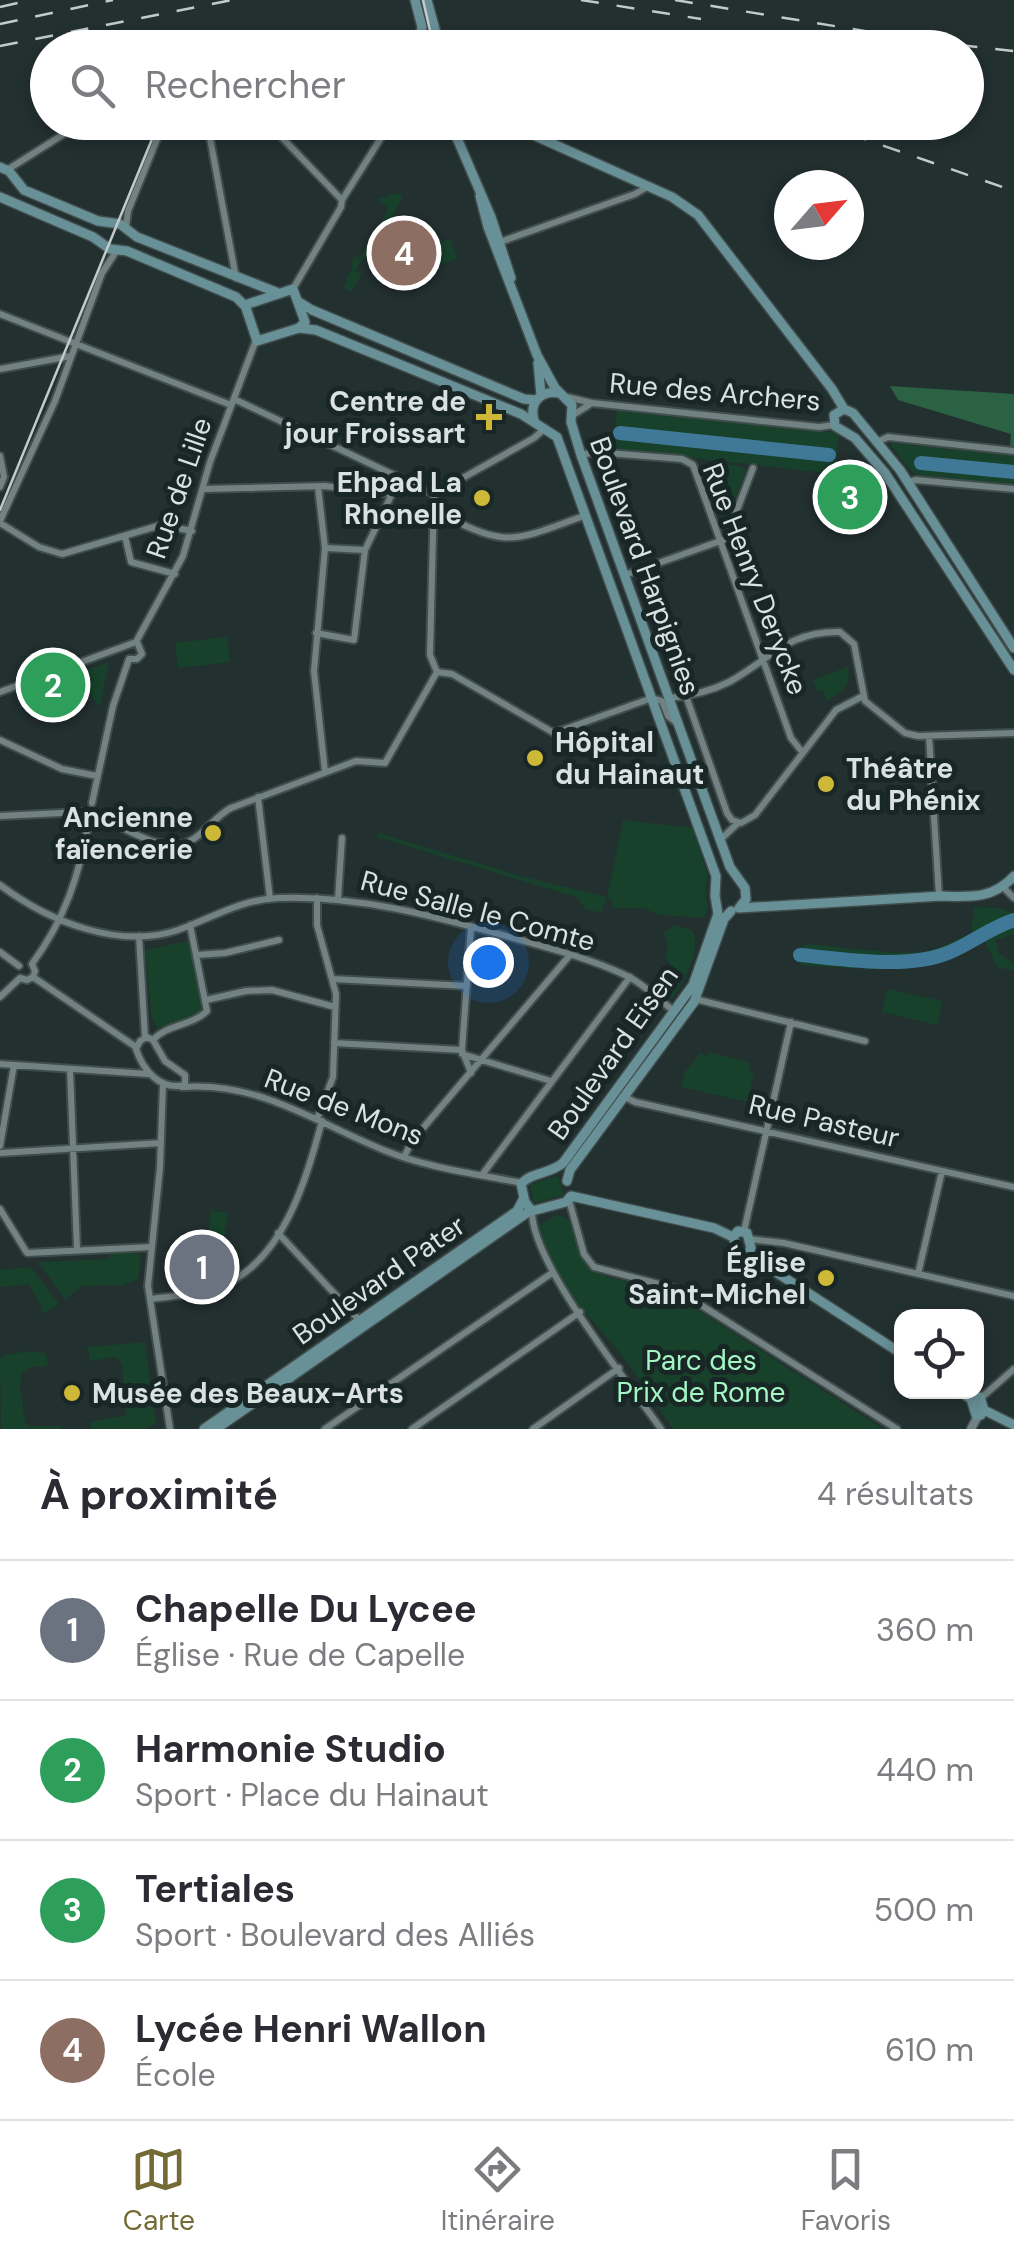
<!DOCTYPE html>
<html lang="fr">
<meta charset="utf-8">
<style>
body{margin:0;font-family:"DM Sans",sans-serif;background:#f7f7f7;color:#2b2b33}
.controls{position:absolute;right:30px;bottom:30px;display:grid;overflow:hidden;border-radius:20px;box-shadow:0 5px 15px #0003}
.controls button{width:90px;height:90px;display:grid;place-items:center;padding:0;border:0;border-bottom:2px solid #e1e1e2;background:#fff;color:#2b2b33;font:50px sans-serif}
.compass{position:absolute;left:774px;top:170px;width:90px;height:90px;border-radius:50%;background:#fff;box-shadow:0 5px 15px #0003;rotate:62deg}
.you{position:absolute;left:488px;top:962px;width:35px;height:35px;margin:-25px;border:8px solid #fff;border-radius:50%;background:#1a73e8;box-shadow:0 0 0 15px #1a73e833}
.badge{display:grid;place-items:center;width:65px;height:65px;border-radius:50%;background:#746a35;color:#fff;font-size:32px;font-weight:700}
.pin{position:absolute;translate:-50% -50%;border:5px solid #fff;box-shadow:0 2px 10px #0006}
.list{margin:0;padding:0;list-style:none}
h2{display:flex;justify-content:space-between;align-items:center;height:130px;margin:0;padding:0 40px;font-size:42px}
h2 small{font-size:32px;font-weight:400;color:#7c7c81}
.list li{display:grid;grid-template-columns:65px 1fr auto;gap:30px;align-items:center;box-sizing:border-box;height:140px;padding:0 40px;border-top:2px solid #e1e1e2}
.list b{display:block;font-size:38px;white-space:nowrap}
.list p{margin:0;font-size:32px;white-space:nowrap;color:#7c7c81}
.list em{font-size:32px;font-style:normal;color:#7c7c81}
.icon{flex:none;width:55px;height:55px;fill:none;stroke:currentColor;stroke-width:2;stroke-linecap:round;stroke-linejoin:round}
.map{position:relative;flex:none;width:1014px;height:1429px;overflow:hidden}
.search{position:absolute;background:#fff;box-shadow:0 5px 15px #0003;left:30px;right:30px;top:30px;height:110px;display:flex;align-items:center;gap:25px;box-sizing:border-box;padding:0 35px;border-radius:55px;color:#7c7c81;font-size:38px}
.sheet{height:690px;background:#fff}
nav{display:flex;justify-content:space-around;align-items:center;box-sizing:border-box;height:140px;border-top:2px solid #e1e1e2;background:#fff;font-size:28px;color:#7c7c81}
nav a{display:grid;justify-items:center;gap:5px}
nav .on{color:#746a35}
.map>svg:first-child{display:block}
</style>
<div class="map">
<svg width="1014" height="1429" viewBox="0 0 1014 1429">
<rect width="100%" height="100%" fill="#233030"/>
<!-- green -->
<path fill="#17412b" d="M396 193 403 196 370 258H363L355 271 362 273 352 292 343 288 353 266 351 264 356 256 360 258 389 208 377 200Z
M450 239 457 259 413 274 406 254Z
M617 409 839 433 835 474 613 449Z
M892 443 1009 455 1010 446 1014 447V485L914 474 891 446Z
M707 463 740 466 746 469 728 520H723L704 468Z
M227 637 230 662 178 668 175 643Z
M109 662 99 708 78 673Z
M848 667C852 685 842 692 827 701L822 689 817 691 813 680Z
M623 820 693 828 708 877 705 891 708 908 704 918 659 915 643 908H611L612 900 606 897 602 913 586 909 576 897 377 837 378 833 524 877 607 897Z
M974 907 1000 908 1014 914V934L995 940 999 953 1014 964V971L997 967 985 941C921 976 873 970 803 965L797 961 800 948 808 944 894 953 919 952 933 950 971 934Z
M676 925 693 931C701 951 684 983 671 999L660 990 671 965 666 959 668 942 663 933Z
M188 941 204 1007 199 1015 158 1028 152 1019 145 950Z
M888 989 942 1001 937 1025 882 1012Z
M708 1052 750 1062 749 1071 754 1072 748 1102 681 1087 685 1072 700 1053 707 1056Z
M556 1176 559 1178 564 1195 534 1203 530 1185Z
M211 1210 228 1213 222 1251 206 1248Z
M557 1215 568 1219 584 1260 593 1270 607 1277 668 1291 883 1429H673C656 1405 641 1380 623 1357 590 1316 548 1279 538 1226Z
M137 1252 141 1258 138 1280 121 1285 83 1286 65 1299 38 1262 109 1259V1253Z
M31 1267 59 1304 42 1314 41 1305 28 1284 0 1287V1270Z
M145 1342 156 1424 144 1429H91L90 1422 126 1415 122 1365 116 1357 90 1361 88 1347Z
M30 1351 46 1353 48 1366 31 1367 22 1373 20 1386 25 1422 28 1426H61L62 1429H1L0 1358 4 1355Z"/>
<!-- forest -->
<path fill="#2c6244" d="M890 386 1014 394V447L1010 446 1011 434 898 400Z"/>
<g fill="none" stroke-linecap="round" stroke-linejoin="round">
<!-- river -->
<path stroke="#407997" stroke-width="14" d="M620 433 829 455
M921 463 1014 472
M800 955C844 959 909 970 950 952 973 942 990 928 1014 920"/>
<!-- minor casing -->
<g stroke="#414c4c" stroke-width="10">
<path id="minor" d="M207 122 236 278
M267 122 342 200
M7 170 83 122
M126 227 128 211 164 122
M500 242 635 194 647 187
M293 289 341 207 342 200 391 122
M0 314 231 405
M0 369 71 356
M567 397 592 403 819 427 834 425
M234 399 434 494
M573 415 592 403
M877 442 888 437 1014 451
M581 455 595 452 682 459 693 465 791 738 803 753
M0 456 4 477 0 487
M908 482 916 480 1014 489
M318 487 325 548 314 671 325 772
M203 489 325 486 391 494
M434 494 430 655 437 672
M434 494 534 438 543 430
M433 509C506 549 510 543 586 515
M0 521 55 401 102 273 117 250
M0 523 39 547 62 554 161 525 192 531
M125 536 131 562 175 574
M325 548 365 550
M625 575 726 539 753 468
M316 633 354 640 365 550 400 477
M136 642 183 556 210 462 256 340
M129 659H137L142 654 137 642
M437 672 452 674 554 733 652 698 662 701 668 716 678 724
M0 692 136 642
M686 696 727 813 732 820 741 823 755 815 836 710 863 696
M669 698C690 696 711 691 729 682 771 659 787 631 840 632L854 644 865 701 905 733 918 736 1014 733
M929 736 939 896
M0 740 62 769 97 776
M258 797 270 899
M92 803 113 706 129 659
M0 816 82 812
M99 816C124 828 168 858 195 838 208 829 216 816 231 808L356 761 385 763 437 672
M720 840 738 823
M0 885C48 921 118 950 178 930 212 918 242 899 279 898 357 895 434 916 510 937 548 948 589 958 625 975 643 983 658 999 674 1011
M1003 887 1014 898
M317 898V925L336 994 333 1077 317 1119
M338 899 342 838
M471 927 462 1050 471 1073
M139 936 145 1037
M0 952 19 966
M196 955 225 953 279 940
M33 977 35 971 32 964C65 919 79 876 89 821
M33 977 136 1047
M333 979 467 986
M0 997 20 978 27 980 33 977
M695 999 865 1041
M206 1000 246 991 272 990 335 1007
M147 1037 153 1040 165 1061 185 1075V1085C160 1091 143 1070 136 1049L140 1041Z
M153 1040C167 1024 192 1026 207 1011L190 925
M334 1043 462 1050
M462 1054 551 1081
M0 1064 148 1074
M70 1069 77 1249
M163 1084 160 1167 148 1286 170 1429
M182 1087C260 1081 318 1124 386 1151 428 1168 477 1174 522 1183
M625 1097 635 1102 1014 1187
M0 1146 14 1065
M0 1153 161 1143
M404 1157 412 1141 570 955
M482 1175 630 977
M569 1200 584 1254 594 1267 674 1288 897 1429
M0 1209 27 1253 152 1247
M532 1211C531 1263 628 1382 661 1429
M744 1231 791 1022
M278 1233 359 1320
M749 1239 784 1243 1014 1296
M918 1274 942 1171
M150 1299C173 1296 197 1295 219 1287 283 1263 306 1180 322 1121
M981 1398 1014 1369
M325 1429 552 1273
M412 1429 580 1312
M533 1429 619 1368"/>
</g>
<!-- tertiary casing -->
<g stroke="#414c4c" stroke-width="11">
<path id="tertiary" d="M971 1429 978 1416"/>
</g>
<!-- secondary casing -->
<g stroke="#414c4c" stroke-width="12">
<path id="secondary" d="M415 0 422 27 418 48
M427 0 440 48
M450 122 491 217 511 278
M504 122 672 197 698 215 832 389 844 409 853 413 900 470 1014 648
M0 167 9 171 24 190 98 221 120 224 137 237 276 292
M480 196 488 227 537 355 555 388 572 405 571 422 581 455 730 867 745 888 746 899 739 908
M0 197 93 237 110 249 127 251 236 297 245 306
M299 302 312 310 524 399 536 400
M299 328 305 322 293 289 245 305 257 341 299 328 316 330 521 414 557 437 716 876 715 896 718 914 693 985 563 1163C550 1174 531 1172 521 1184L525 1202 532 1211 566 1202 571 1196
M538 363 541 395
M844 409 834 415 835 426 855 438 885 473 1014 670
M534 420C529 402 541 390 559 393
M739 908 942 896C971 897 993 899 1014 876
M567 1181 570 1170 694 1002 724 919 731 911
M571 1196 714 1228 733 1237
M733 1237 739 1254H748L902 1354
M733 1237 738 1231 747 1233 751 1248 748 1254
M961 1392 971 1399 980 1397 984 1410
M971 1399 976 1415H981L984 1410
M984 1410 1014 1425
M204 1429 517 1211 524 1198
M216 1429 531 1210"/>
</g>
<!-- minor -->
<use href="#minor" stroke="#728181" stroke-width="6"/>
<!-- tertiary -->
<use href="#tertiary" stroke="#728181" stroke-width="8"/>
<!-- secondary -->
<use href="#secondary" stroke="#689097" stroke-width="9"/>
<!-- tram -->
<path stroke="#c2cbcb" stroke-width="2.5" d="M423 0 434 48
M0 510 159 122"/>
<!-- rail -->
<path stroke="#c2cbcb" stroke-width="2.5" stroke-dasharray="18 18" stroke-linecap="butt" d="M581 0 701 19
M675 0 932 42 1014 51
M0 7 31 0
M0 24 113 0
M0 46 232 0
M815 122 1014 191"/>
</g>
<!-- markers -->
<g fill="#ceb838" stroke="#192626" stroke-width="4">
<path d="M484 402h10v10h10v10h-10v10h-10v-10h-10v-10h10z"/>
<circle cx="482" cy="498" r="10"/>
<circle cx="535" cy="758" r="10"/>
<circle cx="826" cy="784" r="10"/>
<circle cx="213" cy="833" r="10"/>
<circle cx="826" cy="1278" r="10"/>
<circle cx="72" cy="1393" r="10"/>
</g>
<g text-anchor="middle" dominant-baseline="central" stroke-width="10" stroke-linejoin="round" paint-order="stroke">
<!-- street labels -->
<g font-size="28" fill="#d9e1e1" stroke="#192626">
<text transform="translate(715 392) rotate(5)">Rue des Archers</text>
<text transform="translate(179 488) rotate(-71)">Rue de Lille</text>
<text transform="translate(645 566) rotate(70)">Boulevard Harpignies</text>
<text transform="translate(755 579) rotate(69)">Rue Henry Derycke</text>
<text transform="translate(478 911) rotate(15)">Rue Salle le Comte</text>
<text transform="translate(613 1053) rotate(-55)">Boulevard Eisen</text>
<text transform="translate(344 1107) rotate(21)">Rue de Mons</text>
<text transform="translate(824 1121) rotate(13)">Rue Pasteur</text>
<text transform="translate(379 1280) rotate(-35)">Boulevard Pater</text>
</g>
<!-- poi labels -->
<g font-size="28" font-weight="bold" fill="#d9e1e1" stroke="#192626" text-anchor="end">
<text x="466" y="401">Centre de<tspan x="466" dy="32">jour Froissart</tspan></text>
<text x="462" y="482">Ehpad La<tspan x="462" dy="32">Rhonelle</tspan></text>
<text x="555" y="742" text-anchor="start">Hôpital<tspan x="555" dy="32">du Hainaut</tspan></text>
<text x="846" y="768" text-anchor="start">Théâtre<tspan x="846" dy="32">du Phénix</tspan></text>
<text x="193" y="817">Ancienne<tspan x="193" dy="32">faïencerie</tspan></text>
<text x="806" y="1262">Église<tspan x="806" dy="32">Saint-Michel</tspan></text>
<text x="92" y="1393" text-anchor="start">Musée des Beaux-Arts</text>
</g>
<!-- park labels -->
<g font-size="28" fill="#a4f7c5" stroke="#192626">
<text x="701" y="1360">Parc des<tspan x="701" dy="32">Prix de Rome</tspan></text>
</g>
</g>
</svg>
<div class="controls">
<button><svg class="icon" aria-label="locate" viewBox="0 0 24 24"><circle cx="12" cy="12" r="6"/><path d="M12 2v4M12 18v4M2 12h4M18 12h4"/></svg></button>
</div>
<svg class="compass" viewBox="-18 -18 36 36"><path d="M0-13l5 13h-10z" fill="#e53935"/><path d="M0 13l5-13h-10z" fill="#7c7c81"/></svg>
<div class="you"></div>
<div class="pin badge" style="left:202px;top:1267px;background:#6b7280">1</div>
<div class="pin badge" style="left:53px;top:685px;background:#2e9e5b">2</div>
<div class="pin badge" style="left:850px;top:497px;background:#2e9e5b">3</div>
<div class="pin badge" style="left:404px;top:253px;background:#8d6e63">4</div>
<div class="search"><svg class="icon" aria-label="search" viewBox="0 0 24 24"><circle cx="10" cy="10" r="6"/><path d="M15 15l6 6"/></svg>Rechercher</div>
</div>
<section class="sheet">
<h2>À proximité<small>4 résultats</small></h2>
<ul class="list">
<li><span class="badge" style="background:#6b7280">1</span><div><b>Chapelle Du Lycee</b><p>Église · Rue de Capelle</p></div><em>360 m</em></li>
<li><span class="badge" style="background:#2e9e5b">2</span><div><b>Harmonie Studio</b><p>Sport · Place du Hainaut</p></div><em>440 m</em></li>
<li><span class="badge" style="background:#2e9e5b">3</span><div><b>Tertiales</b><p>Sport · Boulevard des Alliés</p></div><em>500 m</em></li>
<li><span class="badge" style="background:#8d6e63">4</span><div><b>Lycée Henri Wallon</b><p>École</p></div><em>610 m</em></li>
</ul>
</section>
<nav>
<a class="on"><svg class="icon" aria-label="map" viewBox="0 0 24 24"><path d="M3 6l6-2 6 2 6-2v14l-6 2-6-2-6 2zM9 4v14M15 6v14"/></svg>Carte</a>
<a><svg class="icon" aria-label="directions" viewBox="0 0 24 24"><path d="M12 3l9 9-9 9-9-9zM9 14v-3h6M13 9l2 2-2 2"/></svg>Itinéraire</a>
<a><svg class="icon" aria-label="saved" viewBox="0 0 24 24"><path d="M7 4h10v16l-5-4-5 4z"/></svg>Favoris</a>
</nav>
